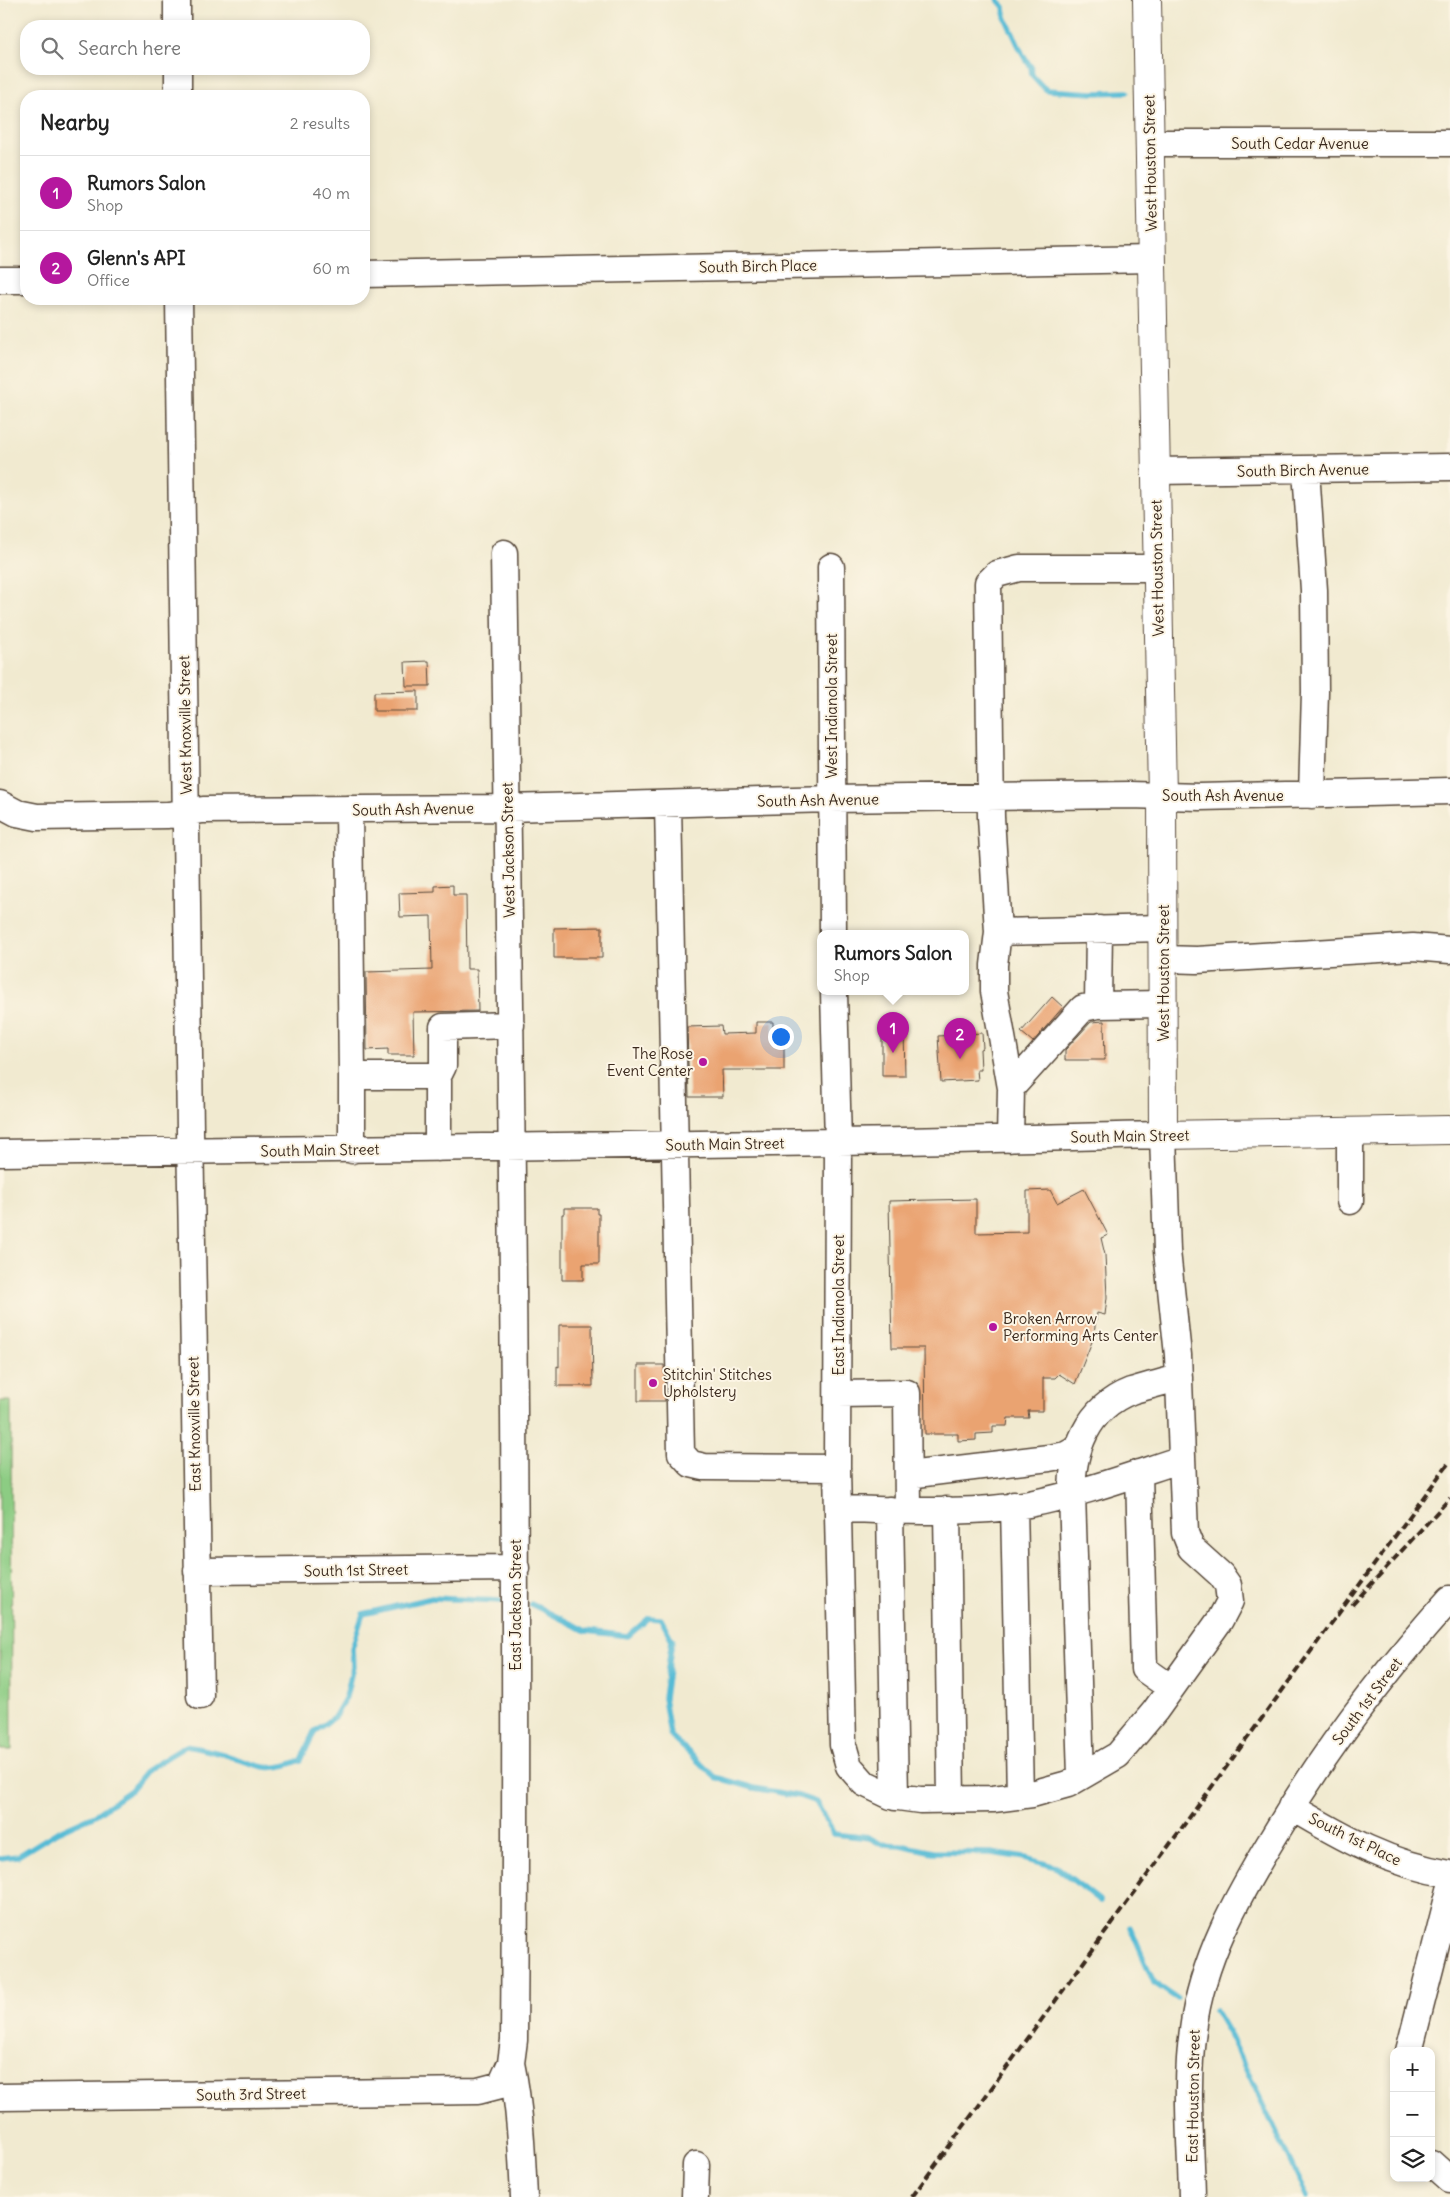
<!DOCTYPE html>
<meta charset="utf-8">
<style>
body{margin:0;font-family:Delius,sans-serif;background:#f6f6f6;color:#222}
.controls{position:absolute;right:15px;bottom:15px;display:grid;overflow:hidden;border-radius:10px;box-shadow:0 2px 8px #0003}
.controls button{width:45px;height:45px;display:grid;place-items:center;padding:0;border:0;border-bottom:1px solid #e0e0e0;background:#fff;color:#222;font:25px sans-serif}
.you{position:absolute;left:780px;top:1036px;width:18px;height:18px;margin:-12px;border:4px solid #fff;border-radius:50%;background:#1a73e8;box-shadow:0 0 0 8px #1a73e833}
.badge{display:grid;place-items:center;width:32px;height:32px;border-radius:50%;background:#b5179e;color:#fff;font-size:16px;font-weight:700}
.pin{position:absolute;translate:-50% -41px;filter:drop-shadow(0 1px 2px #0008)}
.pin::after{content:'';position:absolute;top:26px;width:18px;height:15px;background:inherit;clip-path:polygon(0 0,100% 0,50% 100%)}
.popup{position:absolute;left:817px;top:930px;width:152px;height:65px;box-sizing:border-box;display:grid;place-content:center;border-radius:10px;background:#fff;filter:drop-shadow(0 1px 4px #0005);font-size:16px;white-space:nowrap;color:#767676}
.popup b{font-size:19px;color:#222}
.popup::after{content:'';position:absolute;left:50%;top:100%;margin-left:-10px;border:10px solid transparent;border-top-color:#fff}
.list{margin:0;padding:0;list-style:none}
h2{display:flex;justify-content:space-between;align-items:center;height:65px;margin:0;padding:0 20px;font-size:21px}
h2 small{font-size:16px;font-weight:400;color:#767676}
.list li{display:grid;grid-template-columns:32px 1fr auto;gap:15px;align-items:center;box-sizing:border-box;height:75px;padding:0 20px;border-top:1px solid #e0e0e0}
.list b{display:block;font-size:19px;white-space:nowrap}
.list p{margin:0;font-size:16px;white-space:nowrap;color:#767676}
.list em{font-size:16px;font-style:normal;color:#767676}
.icon{flex:none;width:28px;height:28px;fill:none;stroke:currentColor;stroke-width:2;stroke-linecap:round;stroke-linejoin:round}
.map{position:relative;flex:none;width:1450px;height:2197px;overflow:hidden}
.search{position:absolute;background:#fff;box-shadow:0 2px 8px #0003;left:20px;top:20px;width:350px;height:55px;display:flex;align-items:center;gap:12px;box-sizing:border-box;padding:0 18px;border-radius:20px;color:#767676;font-size:19px}
.panel{position:absolute;background:#fff;box-shadow:0 2px 8px #0003;left:20px;top:90px;width:350px;height:215px;border-radius:20px}
.map>svg:first-child{display:block}
</style>
<div class="map">
<svg width="1450" height="2197" viewBox="0 0 1450 2197">
<rect width="100%" height="100%" fill="#fcf5e5"/>
<filter id="ink" filterUnits="userSpaceOnUse"><feTurbulence type="fractalNoise" baseFrequency=".02" numOctaves="2"/><feDisplacementMap in="SourceGraphic" scale="10" xChannelSelector="R" yChannelSelector="G"/><feConvolveMatrix kernelMatrix="1 2 1 2 8 2 1 2 1" color-interpolation-filters="sRGB"/></filter>
<filter id="wash" filterUnits="userSpaceOnUse"><feTurbulence type="fractalNoise" baseFrequency=".0096" numOctaves="4" result="noise"/><feDisplacementMap in="SourceGraphic" scale="20" xChannelSelector="R" yChannelSelector="G"/><feGaussianBlur stdDeviation="1.12" result="paint"/><feColorMatrix in="noise" values="0 0 0 0 0 0 0 0 0 0 0 0 0 0 0 0 0 1.4 0 .05"/><feComposite in="paint" operator="in"/></filter>
<g filter="url(#wash)">
<rect width="100%" height="100%" fill="#f1ead0"/>
<!-- green -->
<path fill="#8ccc83" stroke="#647b50" d="M0 1401H11L12 1750H0Z"/>
<g fill="none" stroke-linecap="round" stroke-linejoin="round">
<!-- stream -->
<path stroke="#57bbd5" stroke-width="5.5" d="M998 0 1004 7 1005 17 1023 55 1031 67 1032 75 1043 87 1047 90 1093 93 1127 92
M531 1604 586 1631 628 1636 649 1618 661 1619 672 1640 664 1698 670 1735 715 1777 754 1788 799 1796 816 1802 834 1834 870 1838 881 1844 900 1845 933 1852 991 1853 1025 1858 1056 1867 1100 1901
M0 1858 18 1856 57 1832 95 1815 131 1790 148 1769 186 1746C200 1749 215 1751 229 1756 260 1766 267 1774 301 1760L314 1732 335 1716 346 1697 353 1666 352 1648 363 1614 432 1598 501 1601
M1130 1927 1154 1983 1178 1999
M1215 2010 1231 2037 1307 2197"/>
</g>
<g id="blocks">
<!-- building -->
<path fill="#eaa371" d="M429 661 430 686H406L405 662Z
M418 691V711H374V692Z
M453 885V895H466L467 969H477L478 1011 413 1012 414 1055H388V1049L367 1050 366 972 432 970 431 916 400 917 399 893 435 892V886Z
M602 927V958H554V928Z
M1052 997 1063 1007 1033 1042 1021 1032Z
M1104 1021 1105 1060H1065V1050L1091 1022Z
M756 1022H773V1033H784V1070H722L723 1097H689L687 1027 721 1026 722 1034 756 1033Z
M904 1030 905 1076H882V1031Z
M982 1033 983 1048 980 1049 981 1070H977L978 1080 941 1082 938 1036Z
M1084 1189 1108 1235 1101 1238 1105 1255 1107 1297 1105 1315 1097 1313 1093 1339 1075 1384 1059 1374 1055 1378H1043V1411H1028L1029 1418H1008L1007 1426H993V1433L976 1434V1440L958 1441V1434H925L924 1348H892L889 1201 976 1199V1233L1027 1232V1191L1050 1190 1057 1203Z
M564 1208H597V1214H599V1264H583V1280H562V1214H564Z
M559 1325H592L593 1386H557V1366L559 1367Z
M638 1365H664L665 1401H638Z"/>
</g>
</g>
<g filter="url(#ink)">
<use href="#blocks" fill-opacity="0" stroke="#564739" stroke-width="1"/>
<g fill="none" stroke-linecap="round" stroke-linejoin="round">
<!-- minor casing -->
<g stroke="#564739" stroke-width="29">
<path id="minor" d="M177 0V26
M178 69V96
M1150 143H1450
M364 274 1152 259
M0 280H26
M179 299 190 1131 200 1696
M1306 470 1314 590 1315 692 1312 795
M1155 471 1450 467
M831 567 833 934
M1157 568H1019L997 574 988 583 991 817 998 932 1162 928
M0 804 17 813 37 817 168 815 203 810 508 808 831 799 1130 795 1200 797 1450 791
M668 804 681 1453 691 1464 704 1467 837 1468
M349 809 352 1076
M1099 929 1098 1005 1163 1004
M998 932 994 965V991L1011 1088
M1163 959 1197 960 1413 947 1450 950
M1350 1132V1201
M1010 1139 1011 1088 1083 1008 1098 1005
M438 1148V1076L443 1066V1027L511 1025
M352 1150V1076H438
M0 1153C279 1150 557 1146 836 1142 945 1141 1054 1137 1163 1135L1167 1251 1178 1355 1185 1533 1191 1548 1221 1575 1228 1585 1230 1601 1220 1620 1155 1711 1118 1755 1068 1784 1032 1794 993 1799 920 1800 891 1796 864 1783 849 1766 843 1745 837 1468 838 1142 834 992
M838 1394 907 1393 908 1510
M1139 1473 1144 1669 1171 1688
M908 1475 1049 1458 1066 1455 1077 1449
M1014 1505 1020 1796
M838 1509C901 1510 966 1515 1029 1504 1081 1494 1132 1475 1182 1459
M890 1510 895 1797
M947 1510 951 1800
M197 1571 516 1568
M1081 1776 1072 1494C1072 1450 1087 1408 1131 1391 1147 1386 1163 1382 1179 1378
M1291 1807C1343 1838 1389 1864 1450 1874
M1409 2051 1450 1890
M511 2063C520 2107 522 2152 524 2197
M0 2097 478 2091 501 2085 511 2063 514 2040C518 1544 511 1048 504 553
M1431 2163 1450 2180
M695 2197 696 2165
M1192 2197C1191 2142 1185 2085 1193 2030 1202 1959 1237 1897 1274 1836 1324 1752 1384 1672 1450 1599"/>
</g>
<!-- major casing -->
<g stroke="#564739" stroke-width="30">
<path id="major" d="M1147 0 1162 796 1163 1135 1450 1130"/>
</g>
<!-- minor -->
<use href="#minor" stroke="#fff" stroke-width="26"/>
<!-- major -->
<use href="#major" stroke="#fff" stroke-width="28"/>
<!-- rail -->
<path stroke="#3b2a1e" stroke-width="4" stroke-dasharray="8 4" stroke-linecap="butt" d="M1352 1605 1450 1498
M912 2197 1450 1461"/>
</g>
</g>
<!-- markers -->
<g fill="#b5179e" stroke="#fcf5e5" stroke-width="2">
<circle cx="703" cy="1062" r="5"/>
<circle cx="993" cy="1327" r="5"/>
<circle cx="653" cy="1383" r="5"/>
</g>
<g text-anchor="middle" dominant-baseline="central" stroke-width="4" stroke-linejoin="round" paint-order="stroke">
<!-- street labels -->
<g font-size="15" fill="#3b2a1e" stroke="#fcf5e5">
<text x="1300" y="143">South Cedar Avenue</text>
<text transform="translate(1150 163) rotate(-91)">West Houston Street</text>
<text transform="translate(758 266) rotate(-1)">South Birch Place</text>
<text transform="translate(1303 470) rotate(-1)">South Birch Avenue</text>
<text transform="translate(1157 568) rotate(-91)">West Houston Street</text>
<text transform="translate(831 706) rotate(-90)">West Indianola Street</text>
<text transform="translate(185 725) rotate(-91)">West Knoxville Street</text>
<text x="1223" y="795">South Ash Avenue</text>
<text transform="translate(818 800) rotate(-1)">South Ash Avenue</text>
<text transform="translate(413 809) rotate(-1)">South Ash Avenue</text>
<text transform="translate(508 850) rotate(-91)">West Jackson Street</text>
<text transform="translate(1163 973) rotate(-90)">West Houston Street</text>
<text transform="translate(1130 1136) rotate(-1)">South Main Street</text>
<text transform="translate(725 1144) rotate(-1)">South Main Street</text>
<text transform="translate(320 1150) rotate(-1)">South Main Street</text>
<text transform="translate(838 1305) rotate(-90)">East Indianola Street</text>
<text transform="translate(194 1424) rotate(-91)">East Knoxville Street</text>
<text transform="translate(356 1570) rotate(-1)">South 1st Street</text>
<text transform="translate(515 1605) rotate(-90)">East Jackson Street</text>
<text transform="translate(1367 1701) rotate(-53)">South 1st Street</text>
<text transform="translate(1355 1839) rotate(26)">South 1st Place</text>
<text transform="translate(251 2094) rotate(-1)">South 3rd Street</text>
<text transform="translate(1193 2096) rotate(-89)">East Houston Street</text>
</g>
<!-- poi labels -->
<g font-size="15" fill="#3b2a1e" stroke="#fcf5e5" text-anchor="start">
<text x="693" y="1053" text-anchor="end">The Rose<tspan x="693" dy="17">Event Center</tspan></text>
<text x="1003" y="1318">Broken Arrow<tspan x="1003" dy="17">Performing Arts Center</tspan></text>
<text x="663" y="1374">Stitchin' Stitches<tspan x="663" dy="17">Upholstery</tspan></text>
</g>
</g>
</svg>
<div class="controls">
<button>+</button>
<button>−</button>
<button><svg class="icon" aria-label="layers" viewBox="0 0 24 24"><path d="M12 4l9 5-9 5-9-5zM3 14l9 5 9-5"/></svg></button>
</div>
<div class="you"></div>
<div class="pin badge" style="left:893px;top:1053px">1</div>
<div class="popup"><b>Rumors Salon</b>Shop</div>
<div class="pin badge" style="left:960px;top:1059px">2</div>
<div class="search"><svg class="icon" aria-label="search" viewBox="0 0 24 24"><circle cx="10" cy="10" r="6"/><path d="M15 15l6 6"/></svg>Search here</div>
<section class="panel">
<h2>Nearby<small>2 results</small></h2>
<ul class="list">
<li><span class="badge">1</span><div><b>Rumors Salon</b><p>Shop</p></div><em>40 m</em></li>
<li><span class="badge">2</span><div><b>Glenn's API</b><p>Office</p></div><em>60 m</em></li>
</ul>
</section>
</div>
